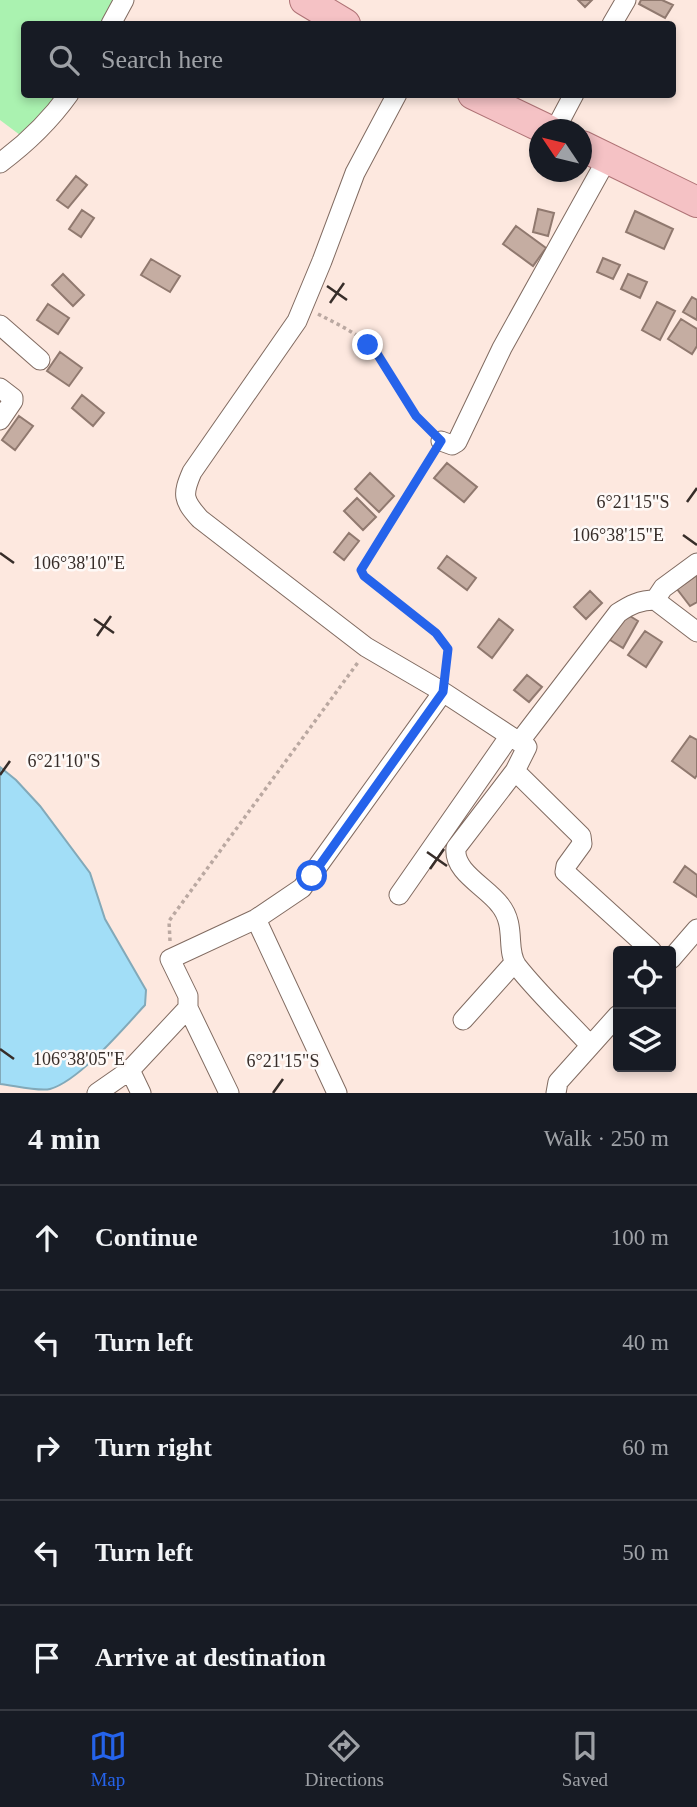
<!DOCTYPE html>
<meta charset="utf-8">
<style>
body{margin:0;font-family:Georgia,serif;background:#242831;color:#f1f3f6}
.controls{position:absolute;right:21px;bottom:21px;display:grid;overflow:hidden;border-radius:7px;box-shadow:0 4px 10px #0003}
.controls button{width:63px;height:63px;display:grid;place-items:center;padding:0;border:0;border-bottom:2px solid #363941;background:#171b24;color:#f1f3f6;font:35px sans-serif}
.compass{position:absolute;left:529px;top:119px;width:63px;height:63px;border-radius:50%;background:#171b24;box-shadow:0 4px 10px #0003;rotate:305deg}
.stop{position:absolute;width:21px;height:21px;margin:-16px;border:5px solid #2563eb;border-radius:50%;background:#fff}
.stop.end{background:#2563eb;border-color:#fff;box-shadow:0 2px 7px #0008}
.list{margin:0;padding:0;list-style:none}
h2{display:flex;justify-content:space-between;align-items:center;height:91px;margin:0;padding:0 28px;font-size:30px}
h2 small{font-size:23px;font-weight:400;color:#9ea1a6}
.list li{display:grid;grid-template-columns:46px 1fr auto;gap:21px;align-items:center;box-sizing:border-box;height:105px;padding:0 28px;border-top:2px solid #363941}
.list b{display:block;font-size:26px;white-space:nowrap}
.list em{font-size:23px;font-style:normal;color:#9ea1a6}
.icon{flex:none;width:38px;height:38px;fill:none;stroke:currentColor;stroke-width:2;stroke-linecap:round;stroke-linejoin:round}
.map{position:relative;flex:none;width:697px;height:1093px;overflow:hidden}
.search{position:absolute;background:#171b24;box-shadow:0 4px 10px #0003;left:21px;right:21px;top:21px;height:77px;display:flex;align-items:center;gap:18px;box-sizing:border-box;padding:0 24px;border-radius:7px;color:#9ea1a6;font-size:26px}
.sheet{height:616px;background:#171b24}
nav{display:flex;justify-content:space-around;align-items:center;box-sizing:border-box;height:98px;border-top:2px solid #363941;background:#171b24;font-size:19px;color:#9ea1a6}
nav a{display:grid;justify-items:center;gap:4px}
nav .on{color:#2563eb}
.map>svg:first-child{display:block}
</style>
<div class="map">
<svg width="697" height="1093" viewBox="0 0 697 1093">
<rect width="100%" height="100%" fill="#fde8df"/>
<!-- green -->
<path fill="#aaf2b0" d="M0 0H114L102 24H24V94L57 95 49 107 20 135 0 120Z"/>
<!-- water -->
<path fill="#a2def7" stroke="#82a9b9" stroke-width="2" d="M0 767 16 780 40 806 90 873 105 919 146 990 145 1005C124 1028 79 1081 50 1089 39 1092 12 1085 0 1084Z"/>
<!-- building -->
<path fill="#c5ada2" stroke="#90796f" stroke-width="2" d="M578 0H592L585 7Z
M641 0H662L673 5 665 18 639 4Z
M76 176 87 185 68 208 57 200Z
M538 209 554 213 548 236 533 232Z
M82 210 94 218 81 237 69 229Z
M635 211 673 229 664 249 626 232Z
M516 226 546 248 533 266 503 244Z
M603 258 620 265 613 279 597 272Z
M151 259 180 276 170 292 141 275Z
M63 274 84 295 73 306 52 285Z
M628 274 647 282 640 298 621 289Z
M692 297 697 300V320L683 312Z
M657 302 675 311 660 340 642 330Z
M48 304 69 318 58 334 37 320Z
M681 319 697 329V346L692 354 668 339Z
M60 352 82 368 69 386 47 371Z
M82 395 104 413 93 426 72 408Z
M19 416 33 426 15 450 2 440Z
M447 463 477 487 464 502 434 478Z
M370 473 394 496 379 512 355 489Z
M357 498 376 517 363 530 344 511Z
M349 533 359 541 344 560 334 552Z
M447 556 476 578 467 590 438 568Z
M697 575V602L690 606 677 589Z
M590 591 602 603 586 619 574 607Z
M625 613 638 621 623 648 610 640Z
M499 619 513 630 492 658 478 647Z
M645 631 662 642 646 667 628 655Z
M527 675 542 687 529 702 514 690Z
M690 736 697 740V775L695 778 672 761Z
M685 866 697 875V897L674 882Z"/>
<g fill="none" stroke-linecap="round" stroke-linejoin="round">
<!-- street casing -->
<g stroke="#816b61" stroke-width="21">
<path id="street" d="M111 24 124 0
M612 24 626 0
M397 94 355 173 322 261 297 321 192 472C182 495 183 500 200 519L366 647 443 692 527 747 515 771 456 848C453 872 487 887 500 905 517 926 505 950 517 966 539 994 566 1019 590 1045
M555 130 574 94
M0 163C27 143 49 122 69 94
M0 325 40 360
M0 388 13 398V401L0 420
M441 441 452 445 457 442 502 348 607 159
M697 563 663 588 655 600 697 632
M520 741 618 613C630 605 640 600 655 600
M515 771 581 836 582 844 566 866 565 872 652 951
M399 895 509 737
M256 919 337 1093
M671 959 697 929
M188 1008 229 1093
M463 1020 514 963
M130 1070 141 1093
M97 1093 130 1070 188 1008V996L170 959 256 919 302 888 443 692
M556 1093 558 1082 618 1015"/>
</g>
<!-- primary casing -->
<g stroke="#af7376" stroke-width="32">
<path id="primary" d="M305 0 345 24
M473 94 548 130
M582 146 697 202"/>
</g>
<!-- path -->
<path stroke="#baa8a1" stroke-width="3.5" stroke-dasharray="3.5 3.5" stroke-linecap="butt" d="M318 314C339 325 362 335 377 353 396 377 407 407 429 430
M433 454 361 570 364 576 443 640 448 649 445 673
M170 941 169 921 174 914 359 661"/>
<!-- street -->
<use href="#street" stroke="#fff" stroke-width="19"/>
<!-- primary -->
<use href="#primary" stroke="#f5c2c5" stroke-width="30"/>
</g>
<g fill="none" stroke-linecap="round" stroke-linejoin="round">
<!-- route -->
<path stroke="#2563eb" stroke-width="9" d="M312 876 443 692 448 649 436 633 364 576 361 570 441 441 416 416 376 352 368 345"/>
</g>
<!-- ticks -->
<path fill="none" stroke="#372d29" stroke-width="2.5" d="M327 286 347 300M330 303 344 283M687 502 697 488M683 535 697 545M0 553 14 563M94 619 114 633M97 636 111 616M0 775 10 761M427 852 447 866M430 869 444 849M0 1049 14 1059M273 1093 283 1079"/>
<g font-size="18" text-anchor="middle" fill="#372d29" stroke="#fef9f7" stroke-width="5" stroke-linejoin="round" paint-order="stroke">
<text x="633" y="508">6°21'15"S</text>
<text x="618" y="541">106°38'15"E</text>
<text x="79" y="569">106°38'10"E</text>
<text x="64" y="767">6°21'10"S</text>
<text x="79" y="1065">106°38'05"E</text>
<text x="283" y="1067">6°21'15"S</text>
</g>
</svg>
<div class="controls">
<button><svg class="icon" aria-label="locate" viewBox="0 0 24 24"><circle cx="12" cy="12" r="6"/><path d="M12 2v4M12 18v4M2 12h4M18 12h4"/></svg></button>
<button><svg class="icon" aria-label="layers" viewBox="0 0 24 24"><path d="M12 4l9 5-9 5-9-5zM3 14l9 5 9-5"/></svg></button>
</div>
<svg class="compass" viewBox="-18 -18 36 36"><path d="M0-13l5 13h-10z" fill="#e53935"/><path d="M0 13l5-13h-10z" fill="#9ea1a6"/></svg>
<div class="stop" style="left:312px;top:876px"></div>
<div class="stop end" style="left:368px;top:345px"></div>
<div class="search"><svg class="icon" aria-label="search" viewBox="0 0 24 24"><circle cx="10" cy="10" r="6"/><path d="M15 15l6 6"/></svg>Search here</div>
</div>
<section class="sheet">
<h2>4 min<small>Walk · 250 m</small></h2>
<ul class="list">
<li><svg class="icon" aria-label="ahead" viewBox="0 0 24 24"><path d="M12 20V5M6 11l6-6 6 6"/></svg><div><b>Continue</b></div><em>100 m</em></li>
<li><svg class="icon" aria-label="left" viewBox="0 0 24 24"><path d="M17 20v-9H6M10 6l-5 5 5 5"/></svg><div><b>Turn left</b></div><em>40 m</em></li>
<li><svg class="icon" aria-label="right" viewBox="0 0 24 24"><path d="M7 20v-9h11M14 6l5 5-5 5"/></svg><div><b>Turn right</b></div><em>60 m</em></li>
<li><svg class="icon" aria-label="left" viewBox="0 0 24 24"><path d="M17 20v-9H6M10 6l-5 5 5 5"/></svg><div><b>Turn left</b></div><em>50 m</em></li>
<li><svg class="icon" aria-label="arrive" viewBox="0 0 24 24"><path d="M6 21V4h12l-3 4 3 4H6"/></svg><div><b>Arrive at destination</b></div></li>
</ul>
</section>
<nav>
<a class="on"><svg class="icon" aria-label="map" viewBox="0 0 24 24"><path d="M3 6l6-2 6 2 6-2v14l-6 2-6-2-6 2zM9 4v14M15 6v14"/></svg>Map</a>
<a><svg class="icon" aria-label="directions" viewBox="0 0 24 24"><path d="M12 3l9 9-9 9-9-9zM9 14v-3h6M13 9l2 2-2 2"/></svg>Directions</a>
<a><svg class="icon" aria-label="saved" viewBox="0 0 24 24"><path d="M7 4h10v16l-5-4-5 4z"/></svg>Saved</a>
</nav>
